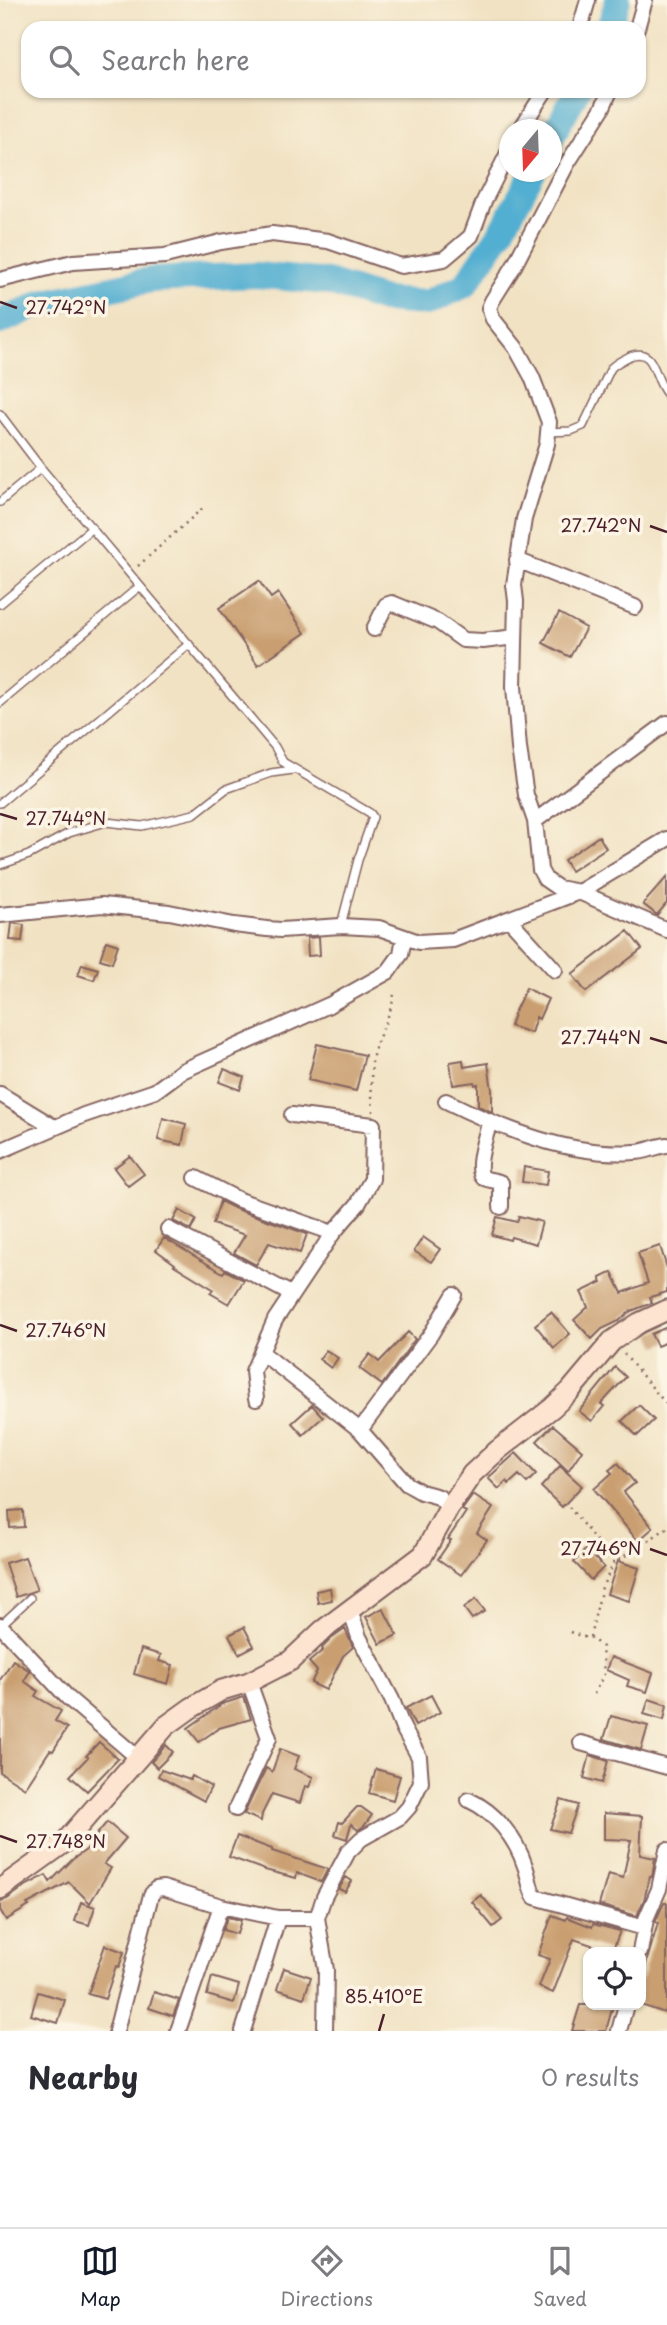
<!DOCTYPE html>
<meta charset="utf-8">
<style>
body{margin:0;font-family:"Playpen Sans",sans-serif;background:#f7f7f7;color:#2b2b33}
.controls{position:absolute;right:21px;bottom:21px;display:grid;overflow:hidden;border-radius:14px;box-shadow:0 2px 5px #0004}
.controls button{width:63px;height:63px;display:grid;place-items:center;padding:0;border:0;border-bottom:2px solid #e1e1e2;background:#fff;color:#2b2b33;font:35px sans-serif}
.compass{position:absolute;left:499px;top:119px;width:63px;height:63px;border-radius:50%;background:#fff;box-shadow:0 2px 5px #0004;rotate:199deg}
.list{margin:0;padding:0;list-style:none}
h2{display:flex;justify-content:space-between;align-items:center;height:91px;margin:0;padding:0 28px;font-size:30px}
h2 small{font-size:23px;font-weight:400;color:#7c7c81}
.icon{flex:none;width:38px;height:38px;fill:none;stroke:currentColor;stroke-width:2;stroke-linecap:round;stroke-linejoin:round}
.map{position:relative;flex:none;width:667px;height:2031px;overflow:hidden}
.search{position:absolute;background:#fff;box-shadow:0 2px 5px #0004;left:21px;right:21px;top:21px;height:77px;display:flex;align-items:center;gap:18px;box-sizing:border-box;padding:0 24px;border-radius:21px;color:#7c7c81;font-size:26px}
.sheet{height:196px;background:#fff}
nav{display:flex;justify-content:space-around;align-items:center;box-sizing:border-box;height:98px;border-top:2px solid #e1e1e2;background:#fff;font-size:19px;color:#7c7c81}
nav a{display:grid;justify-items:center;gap:4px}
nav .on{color:#111827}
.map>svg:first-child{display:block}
</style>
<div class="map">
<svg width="667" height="2031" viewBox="0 0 667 2031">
<rect width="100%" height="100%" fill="#fcf5e5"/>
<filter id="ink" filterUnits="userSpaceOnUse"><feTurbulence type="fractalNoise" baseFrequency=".0143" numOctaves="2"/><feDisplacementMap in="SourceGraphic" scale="14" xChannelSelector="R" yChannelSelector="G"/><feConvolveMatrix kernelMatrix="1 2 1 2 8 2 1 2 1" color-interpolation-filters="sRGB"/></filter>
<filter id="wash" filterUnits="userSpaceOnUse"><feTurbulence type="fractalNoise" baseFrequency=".00686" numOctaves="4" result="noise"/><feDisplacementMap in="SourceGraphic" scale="28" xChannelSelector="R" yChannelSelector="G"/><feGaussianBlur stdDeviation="1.57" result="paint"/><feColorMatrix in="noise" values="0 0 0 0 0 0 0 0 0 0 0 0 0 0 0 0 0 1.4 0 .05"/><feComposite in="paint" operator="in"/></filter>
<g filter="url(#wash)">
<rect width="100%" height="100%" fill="#f1e2c3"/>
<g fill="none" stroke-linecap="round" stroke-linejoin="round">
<!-- river -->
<path stroke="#53afd1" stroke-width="26" d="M609 28 618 0
M552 136 577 91
M0 322 42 303 150 280 256 275 327 282 384 300 427 303 465 285 501 232 533 172"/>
</g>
<g id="blocks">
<!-- building -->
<path fill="#c99e70" d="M259 581 271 598 278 593 305 633 258 665 219 608Z
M559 613 586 628 570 657 543 643Z
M599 836 606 848 571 871 564 860Z
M667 877V903L657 915 643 904Z
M12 923 24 925 22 941 10 940Z
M628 931 642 949 586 992 572 974Z
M319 937 320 955 308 956 307 938Z
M106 941 118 945 112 963 100 959Z
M82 964 98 969 94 980 78 975Z
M526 988 548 999 539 1019 536 1017 531 1033 510 1026 515 1011Z
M317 1044 365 1055 356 1091 308 1080Z
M463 1060 464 1067 488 1063 492 1090V1112L478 1106V1084L475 1085 474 1082 453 1085 450 1062Z
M224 1069 244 1077 240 1090 219 1082Z
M163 1118 186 1124 182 1145 158 1140Z
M130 1156 144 1174 128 1186 114 1168Z
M524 1167 548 1171 546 1185 522 1182Z
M220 1201 236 1209 307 1234 300 1253 269 1243 256 1265 234 1253 245 1235 213 1224Z
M179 1210 196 1220 191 1230 173 1221Z
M519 1216 542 1222 536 1244 511 1237 510 1240 492 1235 497 1217 517 1222Z
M423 1237 440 1249 431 1262 414 1251Z
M164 1238 223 1273 225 1270 244 1280 229 1304 210 1293 213 1289 174 1265 175 1264 156 1250Z
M660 1246 667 1268V1292L650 1297 652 1303 631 1311 619 1321 602 1329 592 1339 574 1320 588 1307 581 1292 602 1282 600 1278 612 1272 622 1293 648 1283 638 1253Z
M551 1312 570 1334 554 1348 535 1325Z
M667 1327V1342L657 1346 651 1334Z
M408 1332 415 1339 382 1385 359 1368 370 1354 379 1362Z
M326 1350 338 1358 331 1368 319 1359Z
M615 1367 626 1377 601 1404 604 1406 592 1421 579 1411Z
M312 1405 323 1417 303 1435 292 1423Z
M639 1405 654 1420 637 1436 622 1421Z
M553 1425 582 1450 568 1471 537 1441Z
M516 1453 536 1474 527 1483 519 1475 509 1484 507 1481 499 1489 488 1478Z
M618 1463 635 1483 624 1492 653 1528 638 1541 594 1489 612 1473 609 1470Z
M560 1466 582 1486 562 1507 541 1487Z
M473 1495 493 1508 477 1533 487 1540 461 1575 438 1559 451 1540 448 1539 466 1512 462 1510Z
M23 1510 24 1527 10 1528 9 1511Z
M586 1549 604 1567 591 1580 574 1562Z
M25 1557 37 1590 16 1597 5 1563Z
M618 1561 639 1568 629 1601 607 1594Z
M330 1588 332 1600 318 1603 316 1591Z
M476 1599 485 1611 472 1619 464 1608Z
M383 1608 397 1635 380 1644 366 1617Z
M244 1627 254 1646 239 1654 229 1635Z
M345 1629 353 1647 343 1656 326 1690 311 1683 317 1671 309 1662 323 1650 322 1648 331 1639Z
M141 1649 161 1655 159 1661 173 1665 168 1684 134 1674Z
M611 1657 653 1673 647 1692 627 1686 629 1680 606 1670Z
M13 1660 30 1671 24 1681 38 1691 35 1696 61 1711 55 1721 67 1728 53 1751 50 1750 25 1788 0 1772V1680Z
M431 1695 440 1712 415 1726 406 1708Z
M244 1697 251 1719 219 1728 199 1742 188 1728 222 1704Z
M649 1699 667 1705 664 1720 644 1714Z
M611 1716 648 1726 641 1750 604 1739Z
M99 1742 118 1759 87 1791 70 1776 88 1757 86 1756Z
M166 1745 173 1752 157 1768 151 1762Z
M280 1749 299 1756 294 1769 313 1777 309 1787 305 1786 300 1803 272 1794 262 1814 261 1821 244 1814 266 1768 272 1772Z
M590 1755 608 1761 602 1783 584 1778Z
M376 1769 400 1776 393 1800 369 1793Z
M161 1770 190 1780 192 1776 211 1787 204 1801 158 1776Z
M561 1800 578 1805 568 1833 550 1829Z
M357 1807H361L372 1815 364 1826 358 1830 351 1824 347 1839 335 1835 339 1822 342 1823Z
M604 1813 642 1816 640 1855 655 1858 652 1877 650 1876 644 1900 637 1916 599 1905 608 1874 623 1878 631 1840 604 1839Z
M107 1822 126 1838 104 1864 111 1868 90 1903 69 1882 27 1904 29 1906 6 1920 0 1910V1901L7 1899 27 1885 46 1875 50 1882 73 1859 96 1843 92 1840Z
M237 1836 272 1849V1851L328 1869 321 1882 297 1873 296 1878 265 1870 229 1857Z
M346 1877 352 1881 345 1892 339 1889Z
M481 1895 502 1920 493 1927 472 1902Z
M81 1902 95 1907 89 1925 75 1921Z
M664 1903H667V2006L665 2013 641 2005V1981L658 1923 655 1922Z
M552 1915 566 1920 567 1917 592 1927 593 1924 620 1931 612 1952 574 1939 553 1993 539 1987 550 1959 538 1955Z
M227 1917 241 1920 237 1934 223 1930Z
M105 1945 124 1952 119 1967 116 1966 105 1999 88 1994Z
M284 1968 311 1977 304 1998 277 1989Z
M212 1977 239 1985 234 2003 207 1995Z
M38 1992 65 2000 58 2023 31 2015Z
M154 1992 179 2000 173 2016 149 2008Z
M580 2005H613L606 2031H572Z"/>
</g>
</g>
<g filter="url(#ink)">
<use href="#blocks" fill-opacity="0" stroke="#846360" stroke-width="2"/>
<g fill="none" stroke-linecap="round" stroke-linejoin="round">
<!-- lane casing -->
<g stroke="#846360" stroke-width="10">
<path id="lane" d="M0 414 41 468 275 747 283 762 370 813 373 817 358 860 341 925
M549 432 571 431 583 426 611 368C617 362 623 360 630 356 656 346 653 379 667 394
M0 502 41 468
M0 604 92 528
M0 703 140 586
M0 803 189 644
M0 865 29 855 69 833 106 822 142 826 194 814 226 789 271 773 293 770
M1 1625 30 1598"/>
</g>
<!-- street casing -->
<g stroke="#846360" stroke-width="18">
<path id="street" d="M580 28 588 0
M637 28 645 0
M610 91 602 109 567 164 514 266 492 301 489 308 493 319 516 348 532 377 549 422 547 444 524 519 514 585 516 601 514 686 519 748 526 795 535 821 540 870 545 879 558 888 579 892 667 930
M520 130 545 91
M0 280 73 262 165 256 221 242 272 234 328 241 401 266 444 259 471 236 484 201 510 149
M517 560 635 607
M374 629 386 605 392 603 438 622 463 640 483 641 515 637
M535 821 667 723
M0 915 102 905 169 912 234 925 267 929 281 930 341 926 379 928 419 942 453 940 579 892 667 839
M509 919 555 970
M0 1094 54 1127
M446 1101C503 1129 571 1157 635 1152 646 1152 656 1146 667 1145
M490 1121C487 1132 473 1172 484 1178 490 1181 496 1180 501 1183V1207
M0 1151 84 1115 155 1091 182 1071 329 1005 388 972 401 954 404 937
M196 1178 239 1200 333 1233
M168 1229 291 1294
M261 1352 360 1430 407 1484 421 1492 439 1497 449 1508
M256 1399 253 1371 275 1320 333 1233 358 1204 372 1179 373 1125 292 1115
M360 1430 431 1334 454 1295
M0 1625 68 1698 138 1758
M581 1743 667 1767
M469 1800C495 1812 516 1838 525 1866 529 1876 529 1888 535 1897L644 1928
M236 1809 269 1738 249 1682
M640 1952 646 1919 659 1889 667 1850
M116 2031 151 1895 156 1889 163 1888 221 1906 278 1918H317
M178 2031 221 1906
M243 2031 278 1918
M325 2031 326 1970 317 1918 324 1897 348 1852 361 1839 400 1817 409 1807 421 1782 419 1757 403 1728 392 1700 359 1637 350 1610
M619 2031 626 2005"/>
</g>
<!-- secondary casing -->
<g stroke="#846360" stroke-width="23">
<path id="secondary" d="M0 1889 64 1843 166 1726 191 1708 222 1690 249 1682 290 1661 323 1630 423 1555 449 1508 472 1474 498 1450 552 1408 570 1391 612 1341 639 1323 667 1310"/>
</g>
<!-- path -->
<path stroke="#846360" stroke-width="2.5" stroke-dasharray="2 5" stroke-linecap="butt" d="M138 566 205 506
M373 1112C372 1091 369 1071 374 1051 380 1031 392 1014 394 993
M624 1354 667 1405
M569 1507 614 1563
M570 1632 583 1637H590L602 1647 604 1674 593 1696
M590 1637 602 1587 614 1563 667 1528"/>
<!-- lane -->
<use href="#lane" stroke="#fff" stroke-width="7"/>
<!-- street -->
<use href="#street" stroke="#fff" stroke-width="14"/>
<!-- secondary -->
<use href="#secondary" stroke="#fde4d1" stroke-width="19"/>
</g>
</g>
<!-- ticks -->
<path fill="none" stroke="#4a1f2b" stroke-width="2.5" d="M0 302 17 308M650 526 667 532M0 814 17 819M650 1038 667 1043M0 1325 17 1331M650 1549 667 1555M0 1836 17 1842M379 2031 384 2014"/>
<g font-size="18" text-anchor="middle" fill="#4a1f2b" stroke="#fcf5e5" stroke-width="7" stroke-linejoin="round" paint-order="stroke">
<text x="66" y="314">27.742°N</text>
<text x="601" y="532">27.742°N</text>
<text x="66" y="825">27.744°N</text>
<text x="601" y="1044">27.744°N</text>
<text x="66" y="1337">27.746°N</text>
<text x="601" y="1555">27.746°N</text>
<text x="66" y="1848">27.748°N</text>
<text x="384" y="2003">85.410°E</text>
</g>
</svg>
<div class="controls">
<button><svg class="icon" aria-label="locate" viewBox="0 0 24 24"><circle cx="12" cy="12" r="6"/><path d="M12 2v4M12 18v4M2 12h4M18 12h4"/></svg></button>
</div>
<svg class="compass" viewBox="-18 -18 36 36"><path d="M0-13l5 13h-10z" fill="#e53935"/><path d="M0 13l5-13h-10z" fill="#7c7c81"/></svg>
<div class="search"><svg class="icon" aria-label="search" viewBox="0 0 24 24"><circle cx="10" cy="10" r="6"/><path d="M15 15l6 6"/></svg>Search here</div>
</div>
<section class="sheet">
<h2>Nearby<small>0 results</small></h2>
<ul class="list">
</ul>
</section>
<nav>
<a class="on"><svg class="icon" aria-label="map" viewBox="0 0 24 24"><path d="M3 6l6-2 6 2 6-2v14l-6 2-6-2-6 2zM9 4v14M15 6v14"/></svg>Map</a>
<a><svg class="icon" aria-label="directions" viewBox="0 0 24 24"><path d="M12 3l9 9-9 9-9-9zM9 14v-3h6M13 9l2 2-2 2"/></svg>Directions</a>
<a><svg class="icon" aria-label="saved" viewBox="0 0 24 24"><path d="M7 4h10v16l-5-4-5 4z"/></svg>Saved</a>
</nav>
